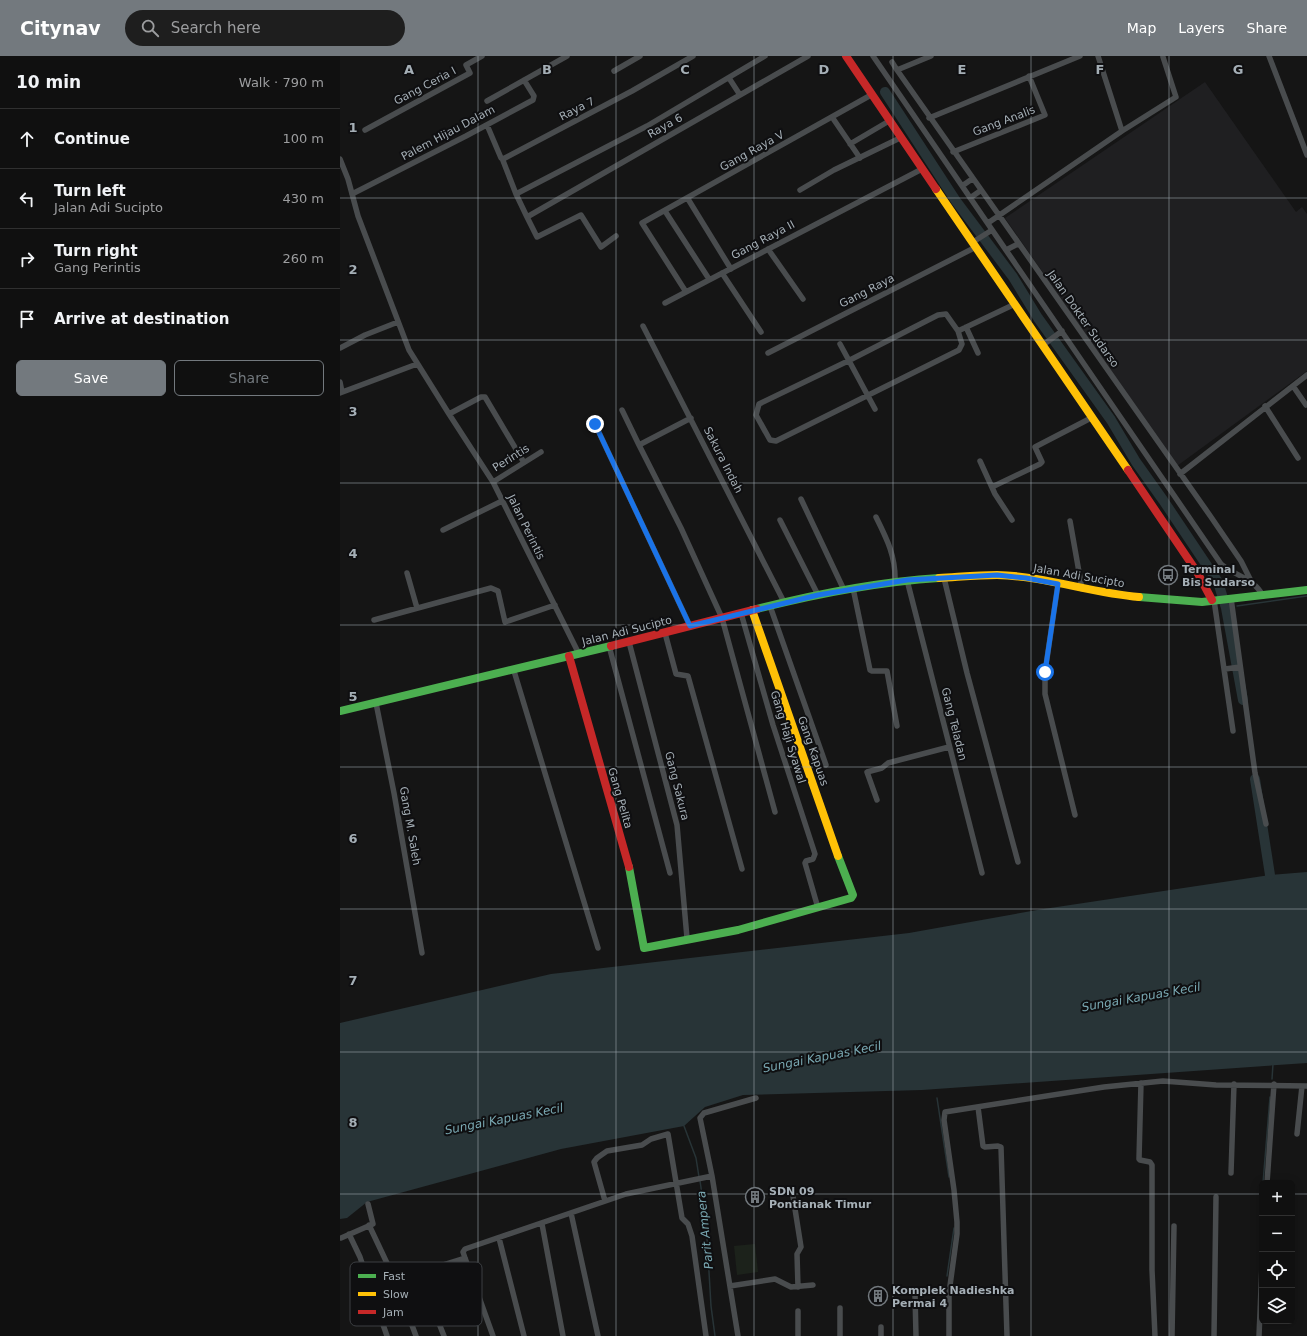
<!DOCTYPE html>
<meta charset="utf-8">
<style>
body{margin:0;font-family:"DejaVu Sans",sans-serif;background:#1e1e1e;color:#f1f3f6}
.controls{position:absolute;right:12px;bottom:12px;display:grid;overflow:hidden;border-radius:6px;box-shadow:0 2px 10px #0003}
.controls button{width:36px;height:36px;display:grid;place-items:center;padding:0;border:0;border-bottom:1px solid #303030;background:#101010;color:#f1f3f6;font:20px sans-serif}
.stop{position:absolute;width:12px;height:12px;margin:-9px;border:3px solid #1a73e8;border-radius:50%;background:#fff}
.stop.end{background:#1a73e8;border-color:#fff;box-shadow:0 1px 4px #0008}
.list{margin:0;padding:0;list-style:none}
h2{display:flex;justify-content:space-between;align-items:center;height:52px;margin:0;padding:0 16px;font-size:17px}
h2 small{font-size:13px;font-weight:400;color:#9c9d9f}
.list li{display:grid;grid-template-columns:26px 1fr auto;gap:12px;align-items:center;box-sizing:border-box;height:60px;padding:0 16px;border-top:1px solid #303030}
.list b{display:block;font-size:15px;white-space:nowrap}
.list p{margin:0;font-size:13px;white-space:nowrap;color:#9c9d9f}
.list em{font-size:13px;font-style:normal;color:#9c9d9f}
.actions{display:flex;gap:8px;padding:12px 16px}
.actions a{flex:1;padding:9px 0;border:1px solid #73797e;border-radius:6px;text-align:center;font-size:14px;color:#73797e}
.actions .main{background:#73797e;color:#fff}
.icon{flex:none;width:22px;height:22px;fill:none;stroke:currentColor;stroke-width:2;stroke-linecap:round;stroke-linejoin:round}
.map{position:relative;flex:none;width:967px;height:1280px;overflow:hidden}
header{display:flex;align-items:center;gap:24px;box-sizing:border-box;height:56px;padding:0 20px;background:#73797e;color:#fff}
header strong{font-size:19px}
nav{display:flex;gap:22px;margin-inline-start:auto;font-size:14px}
.search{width:280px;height:36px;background:#1e1e1e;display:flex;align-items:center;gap:10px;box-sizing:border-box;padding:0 14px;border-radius:22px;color:#9c9d9f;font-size:15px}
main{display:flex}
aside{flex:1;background:#101010}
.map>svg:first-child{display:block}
</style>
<header>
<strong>Citynav</strong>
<div class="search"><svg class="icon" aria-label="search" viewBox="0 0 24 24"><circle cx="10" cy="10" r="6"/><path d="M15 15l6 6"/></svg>Search here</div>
<nav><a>Map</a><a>Layers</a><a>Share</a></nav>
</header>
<main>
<aside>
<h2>10 min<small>Walk · 790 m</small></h2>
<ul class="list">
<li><svg class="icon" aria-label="ahead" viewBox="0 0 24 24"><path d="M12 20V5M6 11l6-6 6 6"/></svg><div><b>Continue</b></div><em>100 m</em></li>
<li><svg class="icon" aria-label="left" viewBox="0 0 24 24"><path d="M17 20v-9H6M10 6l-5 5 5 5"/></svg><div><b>Turn left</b><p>Jalan Adi Sucipto</p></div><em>430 m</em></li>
<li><svg class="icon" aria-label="right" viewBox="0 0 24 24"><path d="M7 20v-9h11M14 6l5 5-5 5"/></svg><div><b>Turn right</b><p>Gang Perintis</p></div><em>260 m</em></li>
<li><svg class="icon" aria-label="arrive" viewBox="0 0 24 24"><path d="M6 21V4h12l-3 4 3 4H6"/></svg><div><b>Arrive at destination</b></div></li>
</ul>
<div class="actions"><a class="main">Save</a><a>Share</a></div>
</aside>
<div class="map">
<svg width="967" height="1280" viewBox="0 0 967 1280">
<rect width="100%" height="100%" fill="#151515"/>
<!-- built -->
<path fill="#1f1f21" d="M865 26 956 156 962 151 967 158V315L837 410 665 162Z"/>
<!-- green -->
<path fill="#1c221b" d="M415 1188 418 1216 397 1219 394 1190Z"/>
<!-- water -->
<path fill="#283437" d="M967 816V1007L582 1034 403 1039 365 1051 344 1070 221 1093 27 1146 7 1162 0 1163V967L211 918 569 877 697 854 930 819Z"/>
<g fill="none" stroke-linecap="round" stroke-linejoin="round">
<!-- stream -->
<path stroke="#283437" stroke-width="1.5" d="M897 550 967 540
M886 552H887
M932 1023 933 1008
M597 1042 609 1121
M344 1070 356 1102 359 1121
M360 1125 366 1165 371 1250 375 1280
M923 1127 930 1041
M920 1208 922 1154
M607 1220 614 1172"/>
<!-- river -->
<path stroke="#283437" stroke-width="10" d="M545 36 616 145 673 221 698 262 771 364 796 406 823 444 878 526 886 552 903 644
M915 723 930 819"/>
<!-- street -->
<path stroke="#494c4e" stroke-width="5.5" d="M533 0 881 508C895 520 914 522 923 540
M929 0 967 99
M552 6 557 14 591 0
M557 14 871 461 901 505 911 525
M274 15 300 0
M389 22 400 39
M531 39 302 167 346 236 582 113
M147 45 227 0
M492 61 520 102
M589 62 740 0
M147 69 161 102 163 103 292 35 353 0
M25 74 130 17 126 9 142 0
M782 75 836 41 823 1
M510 88 549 65
M613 96 705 59 689 20
M162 102 176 138 307 70 425 0
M0 103 8 123 18 160 69 294 109 358 141 341H145L183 405
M622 130 632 123
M460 134 494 114 560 82
M12 138 126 80 193 44 194 40 184 24
M176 138 187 161 468 0
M630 142 640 135
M348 143 391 213
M325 155 369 223
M187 161 197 181 241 159 261 191 276 180
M648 167 782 75 758 0
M633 186 652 174
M428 193 463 243
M666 194 678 188
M382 217 421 276
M325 247 346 236
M303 270 444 546
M626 271 638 297
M618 275 606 258 598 259 508 305 419 348 416 359 430 384 436 385 619 294 622 288 618 275 675 248
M500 288 535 353
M703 289 722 275
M0 292 25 279 58 266
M428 297 636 191
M0 326 2 336
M953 330 966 349
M0 337 77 308
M925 350 958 402
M282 354 299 389
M109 358 153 426 239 598
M351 362 299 389 341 472 382 562 435 756
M255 368 350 570
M640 405 655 438 672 464
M840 418 967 319
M153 426 201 396
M652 431 700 408 702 406 695 391 751 362
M461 443 504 534
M536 461C547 483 556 501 555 526
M440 464 478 539
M730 465 742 533
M103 474 162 445
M67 517 77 552
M604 522 627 617 678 806
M567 524 642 817
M718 528 705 616V638L735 759
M513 532 530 614 532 615H547L557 670
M891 542 915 717 926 768
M874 544 893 675
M430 550 486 709
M401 557 433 669 475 798 473 803 466 805 465 807 478 852
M34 564 151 532 158 535 165 566 215 549
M325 577 336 618 348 620 402 813
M289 586 337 769 347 882
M269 590 330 817
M885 613 900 611
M174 615 258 892
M36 647 54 737 82 897
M537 744 527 716 542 712 548 707 609 691
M801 1027 799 1103 800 1104 810 1106 812 1109V1214L815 1280
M638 1051 643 1090 645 1091 658 1090 661 1091 667 1280
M957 1078 962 1030
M891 1117 894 1028
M927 1127 934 1028
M452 1134 461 1191 457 1198 458 1231
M265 1145 254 1106 257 1102 267 1095 302 1089 311 1083 328 1078 342 1162 348 1168 352 1180 366 1280
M231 1157 258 1280
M202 1168 223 1280
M29 1169 55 1224 76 1280
M9 1178 20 1201 22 1207 20 1214 27 1231 55 1224 125 1202
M1 1182 33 1168 28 1148
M159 1182 184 1280
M79 1217 104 1280
M390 1230 435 1223 451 1231 473 1229
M30 1231 47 1280
M575 1238 576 1280
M153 1280 125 1202 123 1196 125 1193 286 1138 372 1120
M398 1280 372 1120 360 1062 364 1057 416 1042
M458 1280V1255
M500 1280V1252
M541 1280V1271
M609 1280V1237L617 1178V1166L614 1134 604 1064 605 1056 764 1031 823 1025 876 1029 967 1030
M832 1280 834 1170
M874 1280 876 1141
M919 1280 922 1208"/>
<!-- fast -->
<path stroke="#4caf50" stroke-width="8" d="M799 541 862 546 967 534
M417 553C476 538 537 526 599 522
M0 655 271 590
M289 811 304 892 398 874 511 842 513 839 498 800"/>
<!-- slow -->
<path stroke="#ffc107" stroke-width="8" d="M596 133 788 414
M599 522C618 521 638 519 657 519 705 520 751 537 799 541
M412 554 498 800"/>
<!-- jam -->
<path stroke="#c62828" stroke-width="8" d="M506 0 596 133
M788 414 857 516 872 544
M271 590 417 553
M229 600 289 811"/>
</g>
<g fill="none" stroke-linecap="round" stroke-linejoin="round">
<!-- route -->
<path stroke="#1a73e8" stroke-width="5" d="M255 368 350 570 478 539 567 524 657 519 686 522 718 528 705 616"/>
</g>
<!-- grid -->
<path fill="none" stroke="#a5afb6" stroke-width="1" stroke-opacity="0.55" d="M138 0V1280M276 0V1280M414 0V1280M553 0V1280M691 0V1280M829 0V1280M0 142H967M0 284H967M0 427H967M0 569H967M0 711H967M0 853H967M0 996H967M0 1138H922M952 1138H967"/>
<!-- icons -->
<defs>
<g id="bus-ring" transform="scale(1)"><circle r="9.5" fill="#0f0f11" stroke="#73797e" stroke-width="1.5"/><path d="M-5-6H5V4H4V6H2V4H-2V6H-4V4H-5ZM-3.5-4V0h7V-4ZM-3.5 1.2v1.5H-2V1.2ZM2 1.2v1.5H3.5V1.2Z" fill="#73797e"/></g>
<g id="building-ring" transform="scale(1)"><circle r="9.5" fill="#0f0f11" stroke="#73797e" stroke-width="1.5"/><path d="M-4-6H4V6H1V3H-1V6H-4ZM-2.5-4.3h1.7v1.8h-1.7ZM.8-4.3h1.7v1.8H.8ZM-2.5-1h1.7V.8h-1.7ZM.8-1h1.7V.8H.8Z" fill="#73797e"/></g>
</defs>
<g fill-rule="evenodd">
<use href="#bus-ring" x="828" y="519"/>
<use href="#building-ring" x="415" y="1141"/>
<use href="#building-ring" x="538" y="1240"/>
</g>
<g text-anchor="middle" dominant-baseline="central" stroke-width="4" stroke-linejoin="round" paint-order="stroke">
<!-- street labels -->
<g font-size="11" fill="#a5afb6" stroke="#0f0f11">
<text transform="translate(85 30) rotate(-28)">Gang Ceria I</text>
<text transform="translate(237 53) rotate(-27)">Raya 7</text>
<text transform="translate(664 65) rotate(-21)">Gang Analis</text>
<text transform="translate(325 70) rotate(-29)">Raya 6</text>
<text transform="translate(108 77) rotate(-28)">Palem Hijau Dalam</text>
<text transform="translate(412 95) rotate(-29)">Gang Raya V</text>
<text transform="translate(423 184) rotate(-28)">Gang Raya II</text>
<text transform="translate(527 235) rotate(-27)">Gang Raya</text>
<text transform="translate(743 263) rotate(55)">Jalan Dokter Sudarso</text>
<text transform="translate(171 402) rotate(-32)">Perintis</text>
<text transform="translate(383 404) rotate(63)">Sakura Indah</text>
<text transform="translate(186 471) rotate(64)">Jalan Perintis</text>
<text transform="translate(739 520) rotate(10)">Jalan Adi Sucipto</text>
<text transform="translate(287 575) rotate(-14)">Jalan Adi Sucipto</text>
<text transform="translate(614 668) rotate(76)">Gang Teladan</text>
<text transform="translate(448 681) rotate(73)">Gang Haji Syawal</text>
<text transform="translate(473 695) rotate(71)">Gang Kapuas</text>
<text transform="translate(337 730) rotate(76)">Gang Sakura</text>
<text transform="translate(280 742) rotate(74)">Gang Pelita</text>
<text transform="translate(70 770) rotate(80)">Gang M. Saleh</text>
</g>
<!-- poi labels -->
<g font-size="11" font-weight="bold" fill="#a5afb6" stroke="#0f0f11" text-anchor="start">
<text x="842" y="513">Terminal<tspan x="842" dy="13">Bis Sudarso</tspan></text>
<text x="429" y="1135">SDN 09<tspan x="429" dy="13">Pontianak Timur</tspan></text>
<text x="552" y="1234">Komplek Nadieshka<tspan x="552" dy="13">Permai 4</tspan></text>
</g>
<!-- water labels -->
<g font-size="12" font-style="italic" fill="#7aa9b3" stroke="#0f0f11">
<text transform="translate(801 941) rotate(-10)">Sungai Kapuas Kecil</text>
<text transform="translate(482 1001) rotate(-11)">Sungai Kapuas Kecil</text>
<text transform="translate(164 1063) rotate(-11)">Sungai Kapuas Kecil</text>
<text transform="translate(365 1174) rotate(-96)">Parit Ampera</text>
</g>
</g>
<!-- legend -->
<rect x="10" y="1206" width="132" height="64" rx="6" fill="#0f0f11" stroke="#3c3f43" stroke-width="1"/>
<rect x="18" y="1218" width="18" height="4" fill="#4caf50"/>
<rect x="18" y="1236" width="18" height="4" fill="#ffc107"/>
<rect x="18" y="1254" width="18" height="4" fill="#c62828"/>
<g font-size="11" fill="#a5afb6">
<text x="43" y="1224">Fast</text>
<text x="43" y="1242">Slow</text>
<text x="43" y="1260">Jam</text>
</g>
<g font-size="13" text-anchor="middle" font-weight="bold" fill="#a5afb6" stroke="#0f0f11" stroke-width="4" stroke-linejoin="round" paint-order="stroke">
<text x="69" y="18">A</text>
<text x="207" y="18">B</text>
<text x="345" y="18">C</text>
<text x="484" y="18">D</text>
<text x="622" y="18">E</text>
<text x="760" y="18">F</text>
<text x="898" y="18">G</text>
<text x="13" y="76">1</text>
<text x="13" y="218">2</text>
<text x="13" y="360">3</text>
<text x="13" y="502">4</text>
<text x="13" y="645">5</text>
<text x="13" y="787">6</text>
<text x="13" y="929">7</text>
<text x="13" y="1071">8</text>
</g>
</svg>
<div class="controls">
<button>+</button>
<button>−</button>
<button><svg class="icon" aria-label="locate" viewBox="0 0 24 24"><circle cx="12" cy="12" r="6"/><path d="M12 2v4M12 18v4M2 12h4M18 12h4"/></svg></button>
<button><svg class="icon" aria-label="layers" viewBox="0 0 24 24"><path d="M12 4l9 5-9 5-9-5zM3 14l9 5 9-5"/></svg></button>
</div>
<div class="stop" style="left:705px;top:616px"></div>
<div class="stop end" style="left:255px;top:368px"></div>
</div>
</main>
